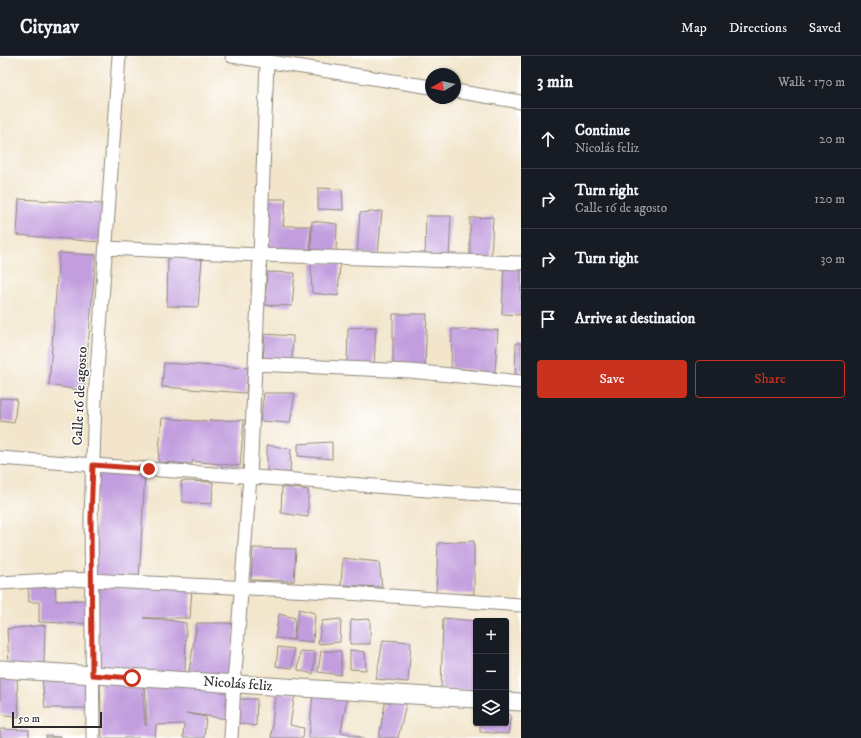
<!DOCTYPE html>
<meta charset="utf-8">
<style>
body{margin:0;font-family:"IM FELL DW Pica",serif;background:#20242c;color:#f1f3f6}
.controls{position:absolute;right:12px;bottom:12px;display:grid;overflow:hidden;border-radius:4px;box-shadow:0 1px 3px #0004}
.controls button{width:36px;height:36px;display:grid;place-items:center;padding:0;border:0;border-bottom:1px solid #363941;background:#171b24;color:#f1f3f6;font:20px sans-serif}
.compass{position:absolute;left:425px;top:12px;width:36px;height:36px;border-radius:50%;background:#171b24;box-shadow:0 1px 3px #0004;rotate:261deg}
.scale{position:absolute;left:12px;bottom:10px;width:90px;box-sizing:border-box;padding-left:4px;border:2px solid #2b2b2b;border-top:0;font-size:11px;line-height:14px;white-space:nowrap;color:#2b2b2b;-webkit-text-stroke:3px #fff;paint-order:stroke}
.stop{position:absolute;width:12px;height:12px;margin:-9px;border:3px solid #c8321e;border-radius:50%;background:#fff}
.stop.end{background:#c8321e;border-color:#fff;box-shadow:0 1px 4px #0008}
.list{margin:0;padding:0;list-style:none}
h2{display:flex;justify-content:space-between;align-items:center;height:52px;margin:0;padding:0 16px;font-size:17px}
h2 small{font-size:13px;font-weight:400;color:#9ea1a6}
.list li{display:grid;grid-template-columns:26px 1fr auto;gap:12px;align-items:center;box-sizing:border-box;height:60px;padding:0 16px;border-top:1px solid #363941}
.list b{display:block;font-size:15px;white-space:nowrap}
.list p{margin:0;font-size:13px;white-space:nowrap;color:#9ea1a6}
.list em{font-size:13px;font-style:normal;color:#9ea1a6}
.actions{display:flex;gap:8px;padding:12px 16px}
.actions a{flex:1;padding:9px 0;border:1px solid #c8321e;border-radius:4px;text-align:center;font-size:14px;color:#c8321e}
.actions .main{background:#c8321e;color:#fff}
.icon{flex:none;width:22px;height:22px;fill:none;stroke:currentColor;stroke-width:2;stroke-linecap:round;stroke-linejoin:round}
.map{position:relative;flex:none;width:521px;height:682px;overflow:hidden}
header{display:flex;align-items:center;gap:24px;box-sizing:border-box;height:56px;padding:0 20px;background:#171b24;border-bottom:1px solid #363941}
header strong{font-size:19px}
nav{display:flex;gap:22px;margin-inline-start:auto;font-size:14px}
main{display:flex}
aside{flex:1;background:#171b24}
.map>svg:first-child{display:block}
</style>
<header>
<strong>Citynav</strong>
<nav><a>Map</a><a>Directions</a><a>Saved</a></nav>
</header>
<main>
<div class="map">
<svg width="521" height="682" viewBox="0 0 521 682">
<rect width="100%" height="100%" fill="#fff"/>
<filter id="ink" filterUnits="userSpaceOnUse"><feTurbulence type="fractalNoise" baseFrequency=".025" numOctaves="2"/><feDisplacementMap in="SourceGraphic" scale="8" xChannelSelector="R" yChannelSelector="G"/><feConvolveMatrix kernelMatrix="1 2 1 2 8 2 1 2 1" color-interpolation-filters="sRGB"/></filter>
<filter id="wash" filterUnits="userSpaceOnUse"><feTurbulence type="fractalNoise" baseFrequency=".012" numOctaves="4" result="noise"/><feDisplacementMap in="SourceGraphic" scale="16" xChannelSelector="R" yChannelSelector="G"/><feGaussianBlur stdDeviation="0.9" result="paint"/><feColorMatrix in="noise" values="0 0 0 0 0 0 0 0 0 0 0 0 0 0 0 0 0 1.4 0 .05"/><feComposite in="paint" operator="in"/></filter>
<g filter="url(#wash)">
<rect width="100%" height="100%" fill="#f2e5cb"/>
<g id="blocks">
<!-- building -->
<path fill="#c29ede" d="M318 132 342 133 343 154 318 153Z
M19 143 103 148 100 186 17 179Z
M268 143H286L283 170H311L310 196H263Z
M382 155 378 198H357L360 157Z
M426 160H451L449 201H425Z
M493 161 491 202H470V162Z
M312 165 337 168 336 196 311 195Z
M59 197 96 199 84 335 49 329Z
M168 201 202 203 198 251 167 250Z
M311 207H340L338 240 312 237Z
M504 210H521V259L502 258Z
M267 216 295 217 292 250 265 249Z
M393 258H427L425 311 393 309Z
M376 271 374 310 347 309 348 272Z
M452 273 498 274 495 316 451 312Z
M265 278 293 280 292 305 263 304Z
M516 287H521V321H515Z
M164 307 248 312 246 337 162 331Z
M264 337H295L290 367 260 365Z
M0 342 17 343 14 367 0 365Z
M162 362 196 365 244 364 240 410 192 405V408L158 406Z
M332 386V403L298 400V388Z
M267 389 291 393 290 420 267 416Z
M96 413 145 417 139 524 95 522Z
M181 425 213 426 212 448 183 446Z
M282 431 308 434V461L281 457Z
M474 485V538H436L438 487Z
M253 492 296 493 294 525 251 524Z
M343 502 379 506 382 531 341 529Z
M55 527 56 545 87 544 88 568 39 566V546H29L28 528Z
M94 527 192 532 190 562H143L160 563 186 567 185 621 99 616Z
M299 553 315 557 313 586 275 582 279 558 295 562 294 583Z
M443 562 476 565V634H441Z
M341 563 340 586 318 588 322 565Z
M370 563V588H350L351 564Z
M197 567H235L230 624 188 621Z
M45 569 44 611 9 609 7 573Z
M383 584 411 586 408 626 376 623Z
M278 591 294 593 292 612 276 610Z
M350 594 365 596 366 614 350 613Z
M300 595 315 596 313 618 298 614Z
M321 595H341V619L318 616Z
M0 621 17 622 19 661 0 658Z
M42 621 88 623V652H45Z
M100 626 143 630 145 669H147L145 626 231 631 228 663 186 657 206 661 204 682H183L184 668 156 669 155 682H102Z
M275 637 295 638 290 669 304 672 303 682H271Z
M313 638 347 641 341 676 365 682H309Z
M386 642 407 644 398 682H379Z
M240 643H257L256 670 237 667Z
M506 658 511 659 508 678 480 676V667H506Z
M0 673 29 674V682H0Z
M46 680 62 681V682H46Z"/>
</g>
</g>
<g filter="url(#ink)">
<use href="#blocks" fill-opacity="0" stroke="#8e887b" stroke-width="1"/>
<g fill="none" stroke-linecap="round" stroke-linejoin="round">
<!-- minor casing -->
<g stroke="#8e887b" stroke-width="15">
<path id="minor" d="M232 0 431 31
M455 35 521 46
M106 192 260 199 267 6
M255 308 410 315 521 326
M0 402 521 441
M0 527 68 523 333 536 521 549
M93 682 91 462 95 343 119 0
M231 682 234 628 250 421 260 199 521 207"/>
</g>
<!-- major casing -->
<g stroke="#8e887b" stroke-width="19">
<path id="major" d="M0 613 476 643
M506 645 521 646"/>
</g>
<!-- minor -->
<use href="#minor" stroke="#fff" stroke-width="13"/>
<!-- major -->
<use href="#major" stroke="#fff" stroke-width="17"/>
</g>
</g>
<g fill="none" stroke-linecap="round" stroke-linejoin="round" filter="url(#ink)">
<!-- route -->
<path stroke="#c8321e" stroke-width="5" d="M132 622 92 619 91 462 93 409 149 413"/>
</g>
<g text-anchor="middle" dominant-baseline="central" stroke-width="3" stroke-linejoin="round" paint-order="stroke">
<!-- street labels -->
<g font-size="14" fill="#2b2b2b" stroke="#fff">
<text transform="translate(80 340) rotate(-87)">Calle 16 de agosto</text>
<text transform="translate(238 628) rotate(4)">Nicolás feliz</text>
</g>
</g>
</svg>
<div class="controls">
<button>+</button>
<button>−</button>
<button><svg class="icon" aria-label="layers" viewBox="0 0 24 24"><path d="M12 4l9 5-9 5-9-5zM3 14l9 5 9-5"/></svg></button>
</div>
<svg class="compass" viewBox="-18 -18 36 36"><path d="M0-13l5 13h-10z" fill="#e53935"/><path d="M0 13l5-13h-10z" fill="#9ea1a6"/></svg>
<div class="scale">50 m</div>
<div class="stop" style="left:132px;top:622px"></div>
<div class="stop end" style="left:149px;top:413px"></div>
</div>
<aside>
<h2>3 min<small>Walk · 170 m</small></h2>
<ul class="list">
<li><svg class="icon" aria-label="ahead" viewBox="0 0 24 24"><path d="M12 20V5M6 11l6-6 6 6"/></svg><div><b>Continue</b><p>Nicolás feliz</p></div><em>20 m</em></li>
<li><svg class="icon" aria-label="right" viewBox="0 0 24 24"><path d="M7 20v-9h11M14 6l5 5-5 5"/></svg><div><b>Turn right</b><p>Calle 16 de agosto</p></div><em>120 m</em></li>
<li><svg class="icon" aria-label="right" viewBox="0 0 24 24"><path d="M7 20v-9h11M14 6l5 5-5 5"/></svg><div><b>Turn right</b></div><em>30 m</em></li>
<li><svg class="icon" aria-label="arrive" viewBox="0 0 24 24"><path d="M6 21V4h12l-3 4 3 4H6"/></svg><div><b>Arrive at destination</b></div></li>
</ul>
<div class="actions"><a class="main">Save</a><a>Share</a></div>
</aside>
</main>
